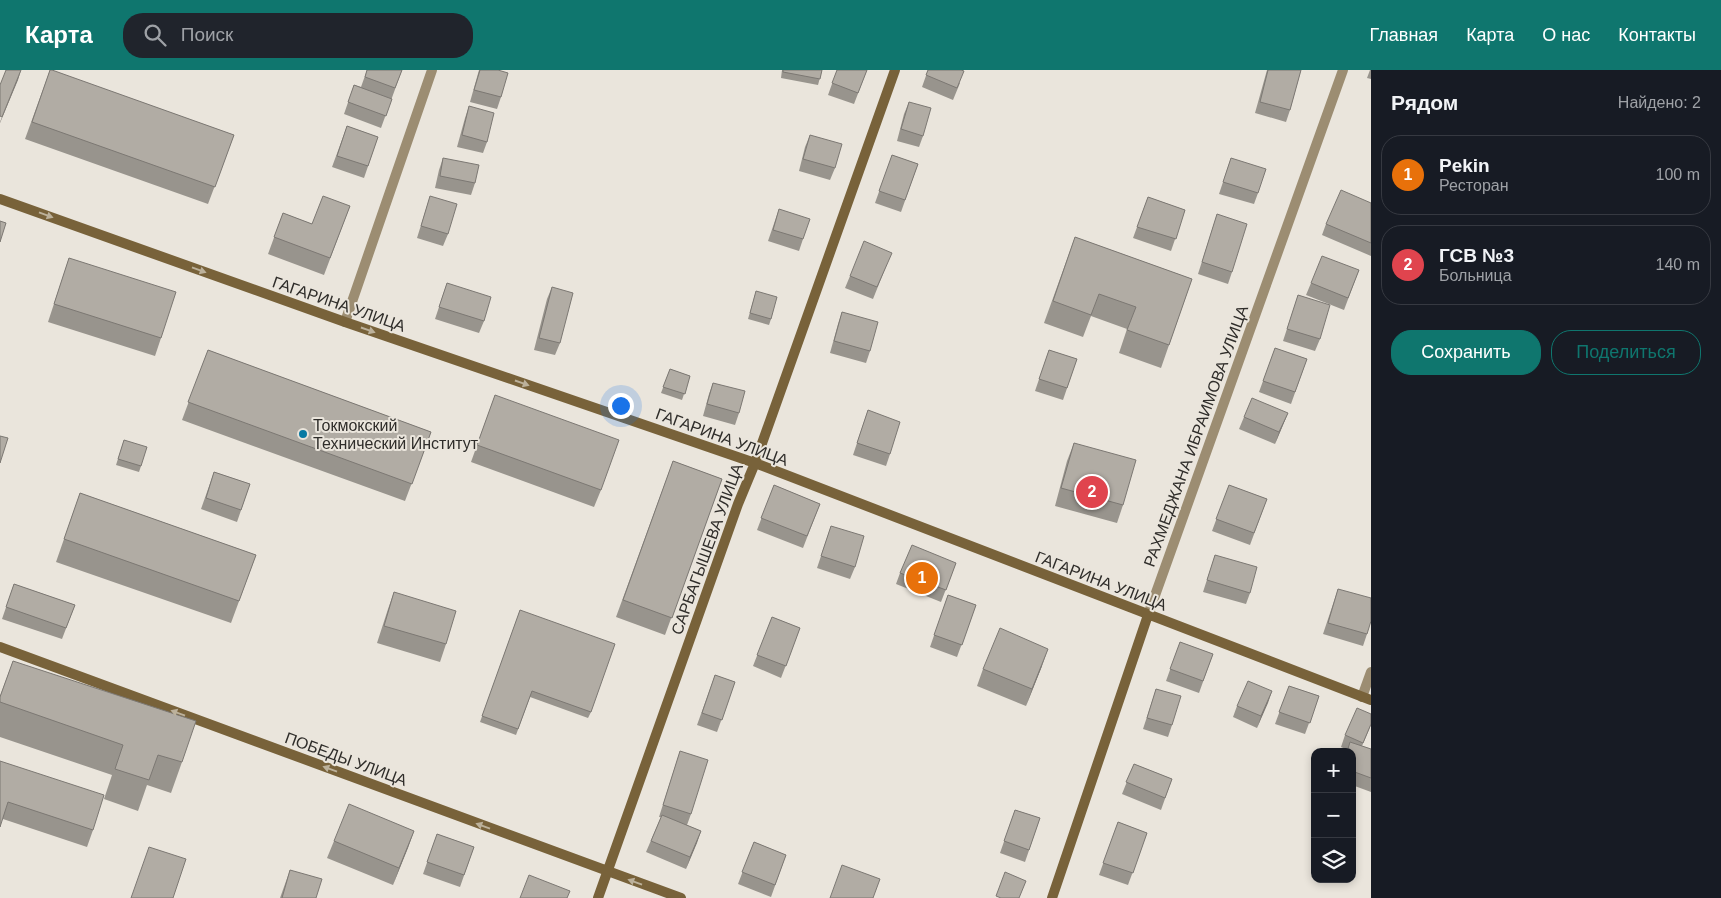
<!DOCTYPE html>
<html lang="ru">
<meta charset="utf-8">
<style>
body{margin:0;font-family:Helvetica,sans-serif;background:#20242c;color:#f1f3f6}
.controls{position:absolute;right:15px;bottom:15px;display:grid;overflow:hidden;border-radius:10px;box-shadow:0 2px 8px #0003}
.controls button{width:45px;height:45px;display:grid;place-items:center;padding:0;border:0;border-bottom:1px solid #363941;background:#171b24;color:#f1f3f6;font:25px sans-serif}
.you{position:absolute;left:620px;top:335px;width:18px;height:18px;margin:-12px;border:4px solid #fff;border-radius:50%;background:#1a73e8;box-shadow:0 0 0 8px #1a73e833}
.badge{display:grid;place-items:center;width:32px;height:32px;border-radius:50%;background:#0f766e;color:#fff;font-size:16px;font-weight:700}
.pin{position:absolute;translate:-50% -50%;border:2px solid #fff;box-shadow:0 1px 5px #0006}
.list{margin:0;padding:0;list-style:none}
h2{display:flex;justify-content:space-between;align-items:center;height:65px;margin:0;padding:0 20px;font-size:21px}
h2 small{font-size:16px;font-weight:400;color:#9ea1a6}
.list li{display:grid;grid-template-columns:32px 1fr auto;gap:15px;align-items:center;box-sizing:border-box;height:80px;margin:0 10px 10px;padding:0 10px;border:1px solid #363941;border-radius:20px}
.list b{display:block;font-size:19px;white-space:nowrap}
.list p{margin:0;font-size:16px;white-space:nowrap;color:#9ea1a6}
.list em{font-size:16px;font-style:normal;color:#9ea1a6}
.actions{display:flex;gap:10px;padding:15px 20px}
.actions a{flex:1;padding:11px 0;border:1px solid #0f766e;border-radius:20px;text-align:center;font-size:18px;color:#0f766e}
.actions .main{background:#0f766e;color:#fff}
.icon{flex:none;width:28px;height:28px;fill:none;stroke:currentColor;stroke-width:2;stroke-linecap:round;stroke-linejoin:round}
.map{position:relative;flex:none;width:1371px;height:828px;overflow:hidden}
header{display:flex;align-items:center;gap:30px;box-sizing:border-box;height:70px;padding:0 25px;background:#0f766e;color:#fff}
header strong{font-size:24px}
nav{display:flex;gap:28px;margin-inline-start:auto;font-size:18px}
.search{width:350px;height:45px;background:#20242c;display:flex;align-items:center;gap:12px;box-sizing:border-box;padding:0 18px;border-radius:20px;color:#9ea1a6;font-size:19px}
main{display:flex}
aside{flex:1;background:#171b24}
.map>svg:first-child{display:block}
</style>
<header>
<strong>Карта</strong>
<div class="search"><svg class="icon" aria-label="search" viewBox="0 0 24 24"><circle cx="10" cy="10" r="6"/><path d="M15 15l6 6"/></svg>Поиск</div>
<nav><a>Главная</a><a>Карта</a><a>О нас</a><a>Контакты</a></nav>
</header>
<main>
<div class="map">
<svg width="1371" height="828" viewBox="0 0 1371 828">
<rect width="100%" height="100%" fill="#eae5dc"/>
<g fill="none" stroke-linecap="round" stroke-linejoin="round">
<!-- street -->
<path stroke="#9c8d72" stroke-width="10" d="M345 252 432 0
M1148 545 1343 0
M1362 627 1371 602"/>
<!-- secondary -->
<path stroke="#78623a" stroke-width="10" d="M0 129 345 252 755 393 1371 630
M0 577 681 828
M598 828 738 434 755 393 895 0
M1052 828 1148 545"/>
</g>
<!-- wall -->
<path fill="#98948d" d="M50 0 234 65 208 134 25 69Z
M367 0H402L381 58 344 44 354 15 361 17Z
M479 0H498L501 27 497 39 470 32Z
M782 0H822L818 15 781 8Z
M837 0H867L854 34 828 25Z
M928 0 960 13 953 30 922 17Z
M1267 0H1301L1290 40 1286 52 1255 43Z
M1370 0H1371V9L1367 8Z
M909 32 923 66 919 77 897 71 904 44Z
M469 36 487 72 483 83 457 77 465 48Z
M347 56 378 67 364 108 332 97Z
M810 65 835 98 830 110 799 101 805 77Z
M892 85 918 94 901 142 875 133Z
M443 88 475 113 471 125 435 118 439 100Z
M1231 88 1258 123 1254 134 1219 124Z
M430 126 448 164 443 176 417 168Z
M1148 127 1185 140 1171 181 1133 168Z
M1371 133V186L1322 165 1326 154Z
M350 136 324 205 268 184 283 143 312 154Z
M779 139 803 169 799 181 768 171Z
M1217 144 1232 202 1228 214 1198 204Z
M1075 167 1192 209 1161 298 1119 283 1127 259 1091 246 1083 267 1044 253Z
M69 188 161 268 155 286 48 252Z
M887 194 873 229 845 218 850 206Z
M1359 200 1344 240 1306 225 1311 213Z
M447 213 484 251 479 263 435 249Z
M552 217 560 273 555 285 534 280 547 229Z
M756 221 771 249 769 255 748 249Z
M1298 225 1320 269 1315 281 1283 271Z
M842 242 870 281 866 293 830 283 838 254Z
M1275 278 1307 289 1291 334 1259 322Z
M208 280 431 362 405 431 182 350Z
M1049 280 1077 289 1063 330 1035 321Z
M670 299 690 306 682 330 661 323Z
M713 313 739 343 735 355 703 346 709 324Z
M495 325 601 420 594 437 471 392Z
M868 340 890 384 886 396 853 385Z
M1288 343 1275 374 1239 359 1244 347Z
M124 370 141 396 139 402 116 395Z
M1074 373 1123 435 1117 453 1055 436 1067 391Z
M673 391 722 409 665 565 616 547Z
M214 402 250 414 237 452 201 439Z
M774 415 820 434 803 478 757 460Z
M1229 415 1267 429 1250 475 1212 461Z
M80 423 256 485 231 553 56 492Z
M831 456 855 497 850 509 817 498Z
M1215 485 1250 523 1246 534 1203 522Z
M956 493 941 532 896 514 900 503Z
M14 514 75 535 62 569 2 549Z
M1338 519 1367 564 1363 576 1323 564Z
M394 522 446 574 440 592 377 573 388 539Z
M948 525 976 535 957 587 930 577Z
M520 540 591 642 588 648 530 627 516 665 480 652Z
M772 547 800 558 781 608 753 596Z
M1180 572 1213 584 1199 623 1166 611Z
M13 591 182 692 171 723 147 715 138 741 104 729 112 705 0 667V626Z
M1042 596 1026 636 977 616 983 599Z
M715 605 735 612 717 662 697 655Z
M1289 616 1319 626 1305 664 1275 654Z
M1156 619 1172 655 1168 667 1143 659Z
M1272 621 1257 658 1233 647 1237 636Z
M1371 655 1362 676 1371 679V722L1352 715V682L1341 677 1345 665Z
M680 681 691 744 687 755 701 761 686 799 646 782 661 747H659Z
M0 691 93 760 87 777 3 749Z
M1134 694 1172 709 1161 740 1122 724Z
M1015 740 1040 748 1025 792 1000 783Z
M1118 752 1147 763 1128 815 1099 805Z
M414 761 393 815 327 788 334 771Z
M437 764 474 777 460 817 423 804Z
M754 772 786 785 771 827 738 814Z
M290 800 316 828H280Z"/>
<!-- shaded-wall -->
<path fill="#7c7873" d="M21 0 18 10 0 53V52Z
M1288 343 1283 355 1275 374 1279 362Z
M1048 579 1042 596 1026 636 1032 619Z
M1272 621 1268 633 1257 658 1261 646Z
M414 761 408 778 393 815 399 798Z
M701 761 697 773 686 799 690 787Z"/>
<!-- building -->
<path fill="#b1aca4" stroke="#7c7873" d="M6 0H21L2 47 0 46V15Z
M50 0H52L234 65 215 117 32 52Z
M367 0H402L395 18 365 7Z
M480 0H498L508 3 501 27 474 20Z
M783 0H822L820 9 783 2Z
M837 0H867L858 23 832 13Z
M928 0H961L964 1 957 18 926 5Z
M1268 0H1301L1290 40 1260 32Z
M354 15 392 29 386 46 348 32Z
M909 32 931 38 923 66 901 59Z
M469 36 494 43 487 72 462 65Z
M347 56 378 67 368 96 337 86Z
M810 65 842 74 835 98 803 89Z
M892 85 918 94 905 130 879 121Z
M443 88 479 95 475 113 440 106Z
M1231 88 1266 99 1258 123 1223 112Z
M1341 120 1371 133V173L1326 154Z
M323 126 350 136 330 188 274 167 283 143 312 154Z
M430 126 457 134 448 164 421 156Z
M1148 127 1185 140 1176 169 1137 157Z
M779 139 810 149 803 169 773 160Z
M1217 144 1247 154 1232 202 1202 192Z
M0 151 6 153 0 172Z
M1075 167 1192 209 1169 275 1127 260 1136 237 1099 224 1091 245 1053 231Z
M864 171 892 183 877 217 850 206Z
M1322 186 1359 200 1348 228 1311 213Z
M69 188 176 222 161 268 54 234Z
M447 213 491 227 484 251 439 237Z
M552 217 573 223 560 273 539 268Z
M756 221 777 227 771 249 750 243Z
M1298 225 1330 235 1320 269 1287 259Z
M842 242 878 252 870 281 834 271Z
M1275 278 1307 289 1295 322 1263 311Z
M208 280 431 362 412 414 188 332Z
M1049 280 1077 289 1067 318 1039 309Z
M670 299 690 306 685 324 663 317Z
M713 313 745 321 739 343 707 334Z
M495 325 619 370 601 420 477 375Z
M1252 328 1288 343 1279 362 1244 347Z
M868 340 900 352 890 384 857 373Z
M0 366 8 368 0 393Z
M124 370 147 377 141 396 118 389Z
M1074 373 1136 390 1123 435 1061 418Z
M673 391 722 409 672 548 623 530Z
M214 402 250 414 241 440 206 428Z
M774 415 820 434 807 466 761 448Z
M1229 415 1267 429 1254 463 1216 449Z
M80 423 256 485 239 531 64 469Z
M831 456 864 466 855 497 821 486Z
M912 475 956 493 946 520 900 503Z
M1215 485 1257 497 1250 523 1207 510Z
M14 514 75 535 66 558 6 537Z
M1338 519 1371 528V551L1367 564 1328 553Z
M394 522 456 541 446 574 384 556Z
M948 525 976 535 962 575 934 565Z
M520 540 615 574 591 642 532 621 518 659 482 646Z
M772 547 800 558 786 596 757 585Z
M1000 558 1048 579 1032 619 983 599Z
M1180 572 1213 584 1203 611 1170 599Z
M13 591 196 651 182 692 158 685 149 710 115 699 123 675 0 632V627Z
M715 605 735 612 722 650 702 643Z
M1248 611 1272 621 1261 646 1237 636Z
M1289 616 1319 626 1310 653 1279 642Z
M1156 619 1181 626 1172 655 1147 648Z
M1357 638 1371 644V654L1363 673 1345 665Z
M1350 672 1371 679V708L1352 701V682H1347Z
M680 681 708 690 691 744 663 735Z
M0 691 104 725 93 760 8 732 0 757Z
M1134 694 1172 709 1165 728 1126 712Z
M349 734 414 761 399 798 334 771Z
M1015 740 1040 748 1029 780 1004 771Z
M662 745 701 761 690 787 651 771Z
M1118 752 1147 763 1133 803 1103 793Z
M437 764 474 777 464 805 427 792Z
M754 772 786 785 775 815 742 802Z
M149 777 186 789 173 828H131Z
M842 795 880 809 873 828H830Z
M290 800 322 809 316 828H282Z
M1005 802 1026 811 1019 828H1001L996 826Z
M529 805 570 821 567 828H520Z"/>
<!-- one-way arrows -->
<defs><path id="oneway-solid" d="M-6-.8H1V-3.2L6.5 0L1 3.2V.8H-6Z" transform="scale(1.25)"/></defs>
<g fill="#bcb19b">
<use href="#oneway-solid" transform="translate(46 145) rotate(20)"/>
<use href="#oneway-solid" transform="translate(199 200) rotate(20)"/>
<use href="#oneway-solid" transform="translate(368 260) rotate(19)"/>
<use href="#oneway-solid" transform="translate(522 313) rotate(19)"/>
<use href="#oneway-solid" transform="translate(178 643) rotate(-160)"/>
<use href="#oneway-solid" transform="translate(330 699) rotate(-160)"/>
<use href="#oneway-solid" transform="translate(483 756) rotate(-160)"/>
<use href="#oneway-solid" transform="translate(635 812) rotate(-160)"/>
</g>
<!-- markers -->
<circle fill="#087aa3" stroke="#eae5dc" stroke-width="2" cx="303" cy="364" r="5"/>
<g text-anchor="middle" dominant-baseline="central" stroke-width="4" stroke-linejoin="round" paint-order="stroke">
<!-- street labels -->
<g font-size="16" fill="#2f2d2a" stroke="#eae5dc">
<text transform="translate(339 234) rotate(19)">ГАГАРИНА УЛИЦА</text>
<text transform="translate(1196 366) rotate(-70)">РАХМЕДЖАНА ИБРАИМОВА УЛИЦА</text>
<text transform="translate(722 367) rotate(20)">ГАГАРИНА УЛИЦА</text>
<text transform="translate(707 479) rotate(-70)">САРБАГЫШЕВА УЛИЦА</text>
<text transform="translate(1101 511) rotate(21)">ГАГАРИНА УЛИЦА</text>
<text transform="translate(346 689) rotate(20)">ПОБЕДЫ УЛИЦА</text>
</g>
<!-- poi labels -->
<g font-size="16" fill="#2f2d2a" stroke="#eae5dc" text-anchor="start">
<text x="313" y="355">Токмокский<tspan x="313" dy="18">Технический Институт</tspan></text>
</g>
</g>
</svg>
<div class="controls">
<button>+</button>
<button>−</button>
<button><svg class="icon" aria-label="layers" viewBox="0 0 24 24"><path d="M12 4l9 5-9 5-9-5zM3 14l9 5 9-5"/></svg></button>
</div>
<div class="you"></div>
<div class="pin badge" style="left:922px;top:508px;background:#e8710a">1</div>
<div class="pin badge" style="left:1092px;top:422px;background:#e0444e">2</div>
</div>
<aside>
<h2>Рядом<small>Найдено: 2</small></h2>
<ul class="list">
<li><span class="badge" style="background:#e8710a">1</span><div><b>Pekin</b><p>Ресторан</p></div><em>100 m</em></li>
<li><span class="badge" style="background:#e0444e">2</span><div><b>ГСВ №3</b><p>Больница</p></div><em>140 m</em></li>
</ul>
<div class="actions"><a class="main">Сохранить</a><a>Поделиться</a></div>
</aside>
</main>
